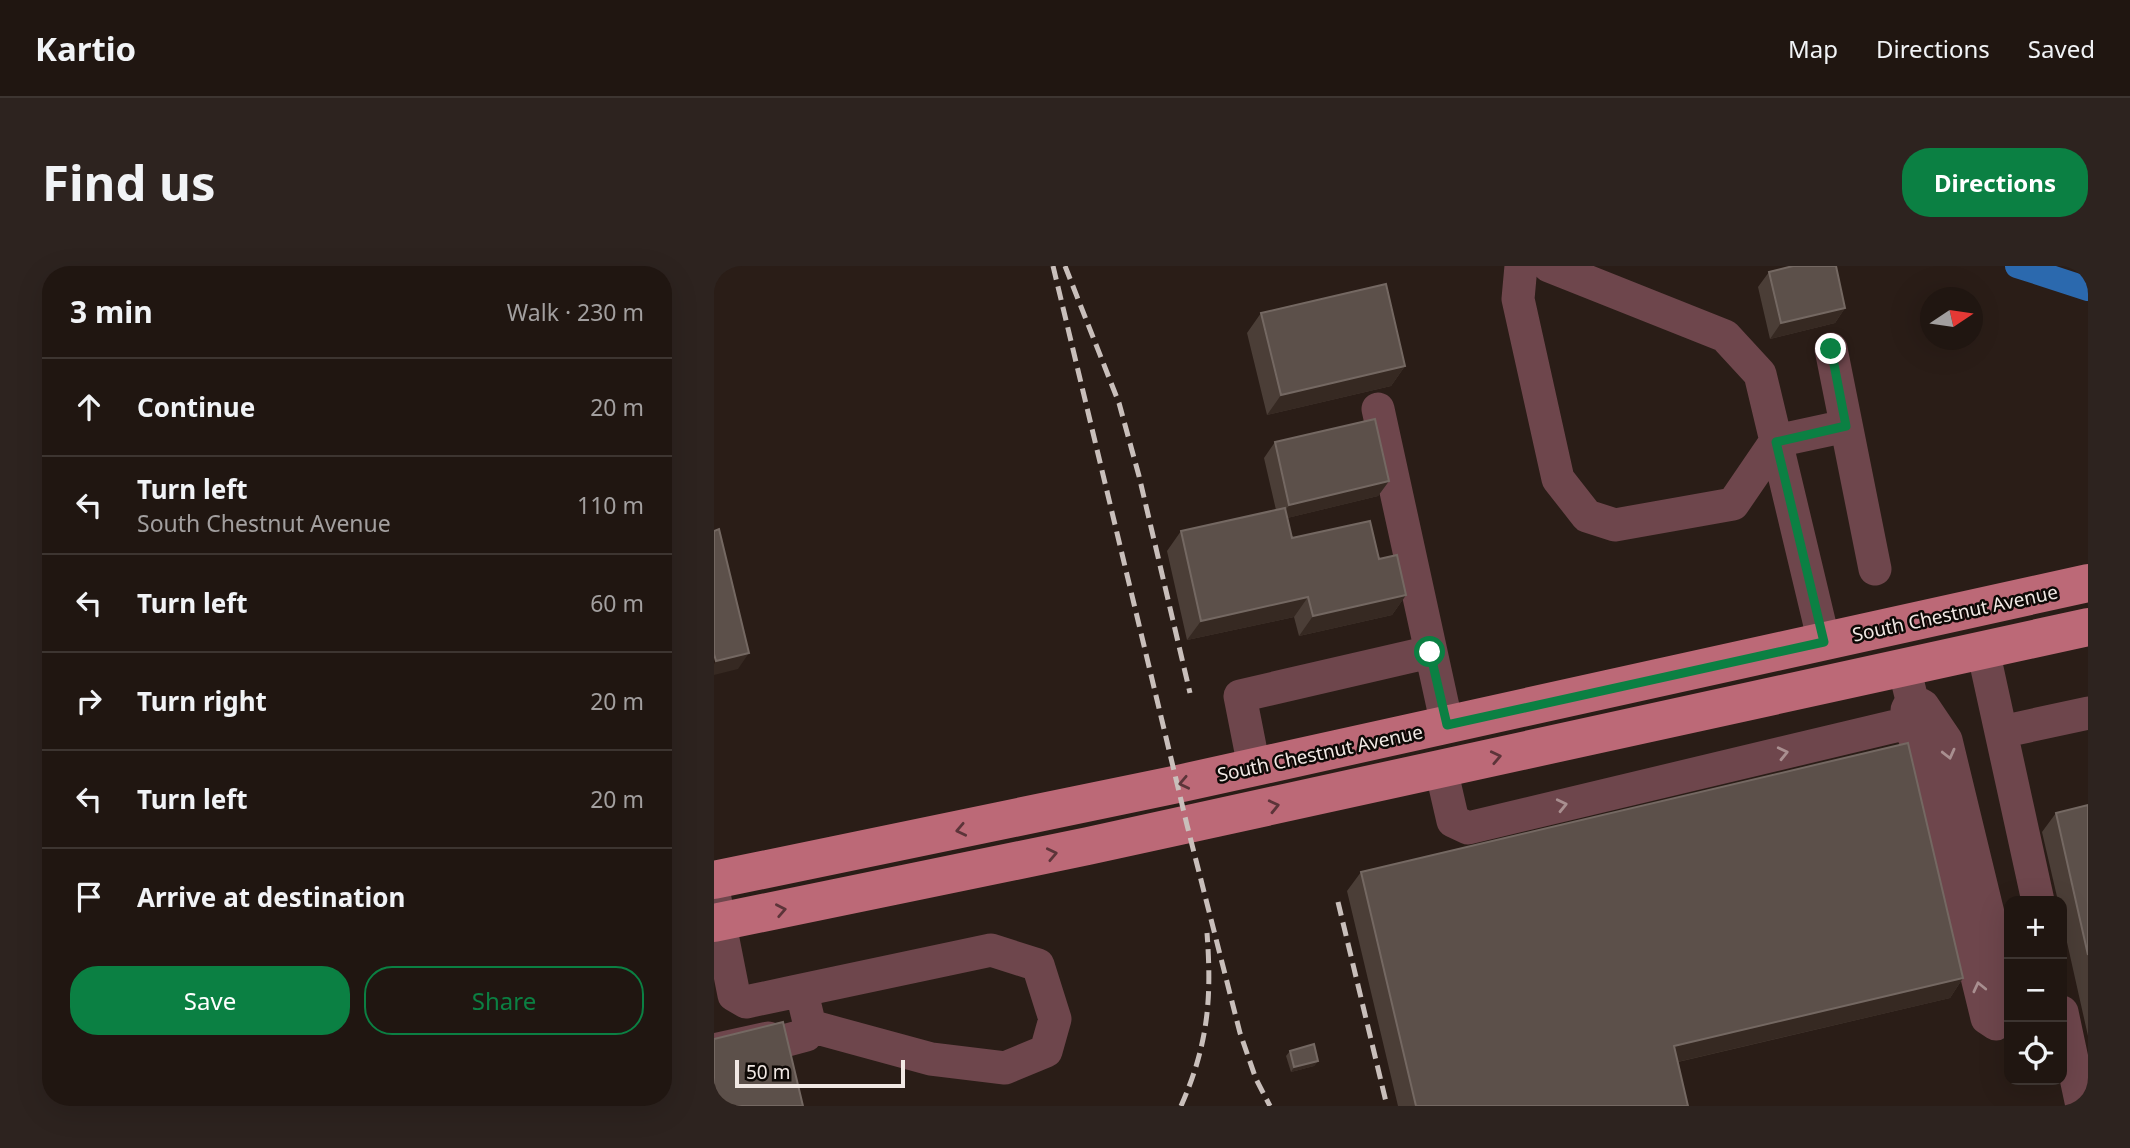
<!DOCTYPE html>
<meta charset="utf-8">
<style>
body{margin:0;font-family:"Noto Sans",sans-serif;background:#2d231f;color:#f1f3f6}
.controls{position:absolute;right:21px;bottom:21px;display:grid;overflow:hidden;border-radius:14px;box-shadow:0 7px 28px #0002}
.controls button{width:63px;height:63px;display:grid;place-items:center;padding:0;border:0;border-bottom:2px solid #3d3531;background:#201611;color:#f1f3f6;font:35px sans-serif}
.compass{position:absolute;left:1206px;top:21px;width:63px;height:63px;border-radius:50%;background:#201611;box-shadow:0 7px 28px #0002;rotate:77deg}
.scale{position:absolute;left:21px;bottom:18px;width:170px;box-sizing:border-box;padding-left:7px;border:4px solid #f1e8e4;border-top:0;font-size:19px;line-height:24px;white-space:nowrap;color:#f1e8e4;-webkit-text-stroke:5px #0e0906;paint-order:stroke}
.stop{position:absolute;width:21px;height:21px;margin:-16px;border:5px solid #0b8043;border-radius:50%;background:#fff}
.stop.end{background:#0b8043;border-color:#fff;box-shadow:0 2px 7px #0008}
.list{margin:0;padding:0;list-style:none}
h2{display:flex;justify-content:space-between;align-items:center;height:91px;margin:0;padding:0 28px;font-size:30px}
h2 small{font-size:23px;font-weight:400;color:#a29f9f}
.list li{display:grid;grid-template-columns:46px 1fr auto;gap:21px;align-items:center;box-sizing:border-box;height:98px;padding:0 28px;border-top:2px solid #3d3531}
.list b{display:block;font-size:26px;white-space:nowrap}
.list p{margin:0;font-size:23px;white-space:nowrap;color:#a29f9f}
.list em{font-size:23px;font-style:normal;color:#a29f9f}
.actions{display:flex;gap:14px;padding:21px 28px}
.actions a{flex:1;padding:16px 0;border:2px solid #0b8043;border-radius:28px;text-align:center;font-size:24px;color:#0b8043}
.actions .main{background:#0b8043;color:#fff}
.icon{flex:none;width:38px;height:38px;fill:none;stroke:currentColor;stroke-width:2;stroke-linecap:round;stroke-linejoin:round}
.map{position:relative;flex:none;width:1374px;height:840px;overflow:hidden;border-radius:28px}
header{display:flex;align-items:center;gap:42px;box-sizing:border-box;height:98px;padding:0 35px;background:#201611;border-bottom:2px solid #3d3531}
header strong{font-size:33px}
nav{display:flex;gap:38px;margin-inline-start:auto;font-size:24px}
.intro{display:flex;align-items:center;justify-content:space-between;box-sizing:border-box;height:168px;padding:0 42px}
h1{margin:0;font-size:49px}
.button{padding:18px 32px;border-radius:28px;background:#0b8043;color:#fff;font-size:24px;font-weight:700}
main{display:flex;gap:42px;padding:0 42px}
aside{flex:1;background:#201611;border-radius:28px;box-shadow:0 7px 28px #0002}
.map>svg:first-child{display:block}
</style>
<header>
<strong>Kartio</strong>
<nav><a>Map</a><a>Directions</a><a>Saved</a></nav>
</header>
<div class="intro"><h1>Find us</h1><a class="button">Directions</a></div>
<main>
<aside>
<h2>3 min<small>Walk · 230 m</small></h2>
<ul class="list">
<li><svg class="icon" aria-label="ahead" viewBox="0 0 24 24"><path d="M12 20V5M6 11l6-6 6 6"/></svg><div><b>Continue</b></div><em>20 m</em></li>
<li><svg class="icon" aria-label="left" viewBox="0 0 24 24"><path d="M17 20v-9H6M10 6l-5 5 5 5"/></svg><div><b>Turn left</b><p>South Chestnut Avenue</p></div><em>110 m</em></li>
<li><svg class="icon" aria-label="left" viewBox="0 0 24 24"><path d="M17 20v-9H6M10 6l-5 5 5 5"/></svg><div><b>Turn left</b></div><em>60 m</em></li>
<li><svg class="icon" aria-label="right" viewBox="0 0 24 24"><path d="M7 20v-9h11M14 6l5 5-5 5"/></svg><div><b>Turn right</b></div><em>20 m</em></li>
<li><svg class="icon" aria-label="left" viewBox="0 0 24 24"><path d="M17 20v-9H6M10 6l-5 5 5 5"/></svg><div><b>Turn left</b></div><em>20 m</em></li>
<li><svg class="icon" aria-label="arrive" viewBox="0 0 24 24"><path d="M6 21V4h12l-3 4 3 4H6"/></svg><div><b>Arrive at destination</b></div></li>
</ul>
<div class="actions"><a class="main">Save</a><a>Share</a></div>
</aside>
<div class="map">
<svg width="1374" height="840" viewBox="0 0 1374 840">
<rect width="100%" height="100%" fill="#2a1d17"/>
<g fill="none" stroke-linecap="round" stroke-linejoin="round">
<!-- canal -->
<path stroke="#2b69ae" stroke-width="24" d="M1303 0 1374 23"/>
<!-- minor -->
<path stroke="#6e464c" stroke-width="33" d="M807 0 804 33 844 213 873 250 901 259 1019 238 1062 175 1132 160
M835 0 1011 70 1046 108 1110 376
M1117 83 1161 303
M664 143 733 459
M1269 384 1324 635
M1190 401 1198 434 1193 444 1194 457 1210 493 1273 752 1282 758 1290 752 1295 734 1232 474 1209 440 1198 434
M1287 466 1374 447
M540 501 526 430 716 386
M727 503 739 555 754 562 1194 457
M0 628 20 729 32 736 79 726 89 731 96 760 92 769 66 776 54 772 0 784
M79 726 277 684 324 699 341 753 332 785 291 802 217 793 96 760
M1348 746 1368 840"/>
<!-- major -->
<path stroke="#bc6977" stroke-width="38" d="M0 614 464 518 1374 317
M0 657 374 580 1374 361"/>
<!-- rail -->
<path stroke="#c9bfbb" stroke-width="5" stroke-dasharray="14 7" stroke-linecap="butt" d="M339 0 473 559 526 767 542 813 556 840
M351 0 405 137 425 210 476 427
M624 636 673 840
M467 840C494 779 498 733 493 667"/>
</g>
<!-- wall -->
<path fill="#4b3e37" d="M1055 6 1131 42 1121 57 1056 73 1044 21Z
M547 47 691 100 677 120 553 149 533 67Z
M561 176 675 215 664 230 573 252 578 272 665 293 692 329 678 349 585 370 580 351 473 374 453 285 467 265 562 244 550 192Z
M1374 539V770L1348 654V635H1344L1328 566 1342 547Z
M647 606 1249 712 1236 732 964 796 974 840H684L633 625Z
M576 785 604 795 600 800 577 806 572 790Z"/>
<!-- shaded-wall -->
<path fill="#362922" d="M1131 42 1121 57 1056 73 1067 57Z
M691 100 677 120 553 149 567 129Z
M675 215 664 230 565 254 575 239Z
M692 329 678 349 585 370 599 350Z
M594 331 580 351 473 374 487 355Z
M35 387 24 403 0 409V398L2 395Z
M1249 712 1236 732 946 800 960 780Z
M604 795 600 800 577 806 580 801Z"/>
<!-- building -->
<path fill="#5c504a" stroke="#746862" stroke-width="2" d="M1079 0H1122L1131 42 1067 57 1055 6Z
M672 18 691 100 567 129 547 47Z
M661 153 675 215 575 239 561 176Z
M571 242 578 272 656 255 665 293 683 289 692 329 599 350 594 331 487 355 467 265Z
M5 263 35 387 2 395 0 388V265Z
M1194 477 1249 712 960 780 974 840H702L647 606Z
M1374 539V689L1342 547Z
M69 756 89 840H0V773Z
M600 778 604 795 580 801 576 785Z"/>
<!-- one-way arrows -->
<defs><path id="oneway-chevron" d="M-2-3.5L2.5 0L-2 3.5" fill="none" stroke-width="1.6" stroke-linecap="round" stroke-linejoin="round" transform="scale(1.75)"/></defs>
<g stroke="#a98f90">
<use href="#oneway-chevron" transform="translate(1069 487) rotate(-13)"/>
<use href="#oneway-chevron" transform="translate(1235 488) rotate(76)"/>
<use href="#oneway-chevron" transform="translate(848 539) rotate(-13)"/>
<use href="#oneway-chevron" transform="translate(1265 721) rotate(-103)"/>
</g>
<g stroke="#5c3439">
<use href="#oneway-chevron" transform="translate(782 491) rotate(-12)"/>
<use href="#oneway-chevron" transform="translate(470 517) rotate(168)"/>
<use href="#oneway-chevron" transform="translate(560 540) rotate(-13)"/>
<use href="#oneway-chevron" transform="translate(247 564) rotate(168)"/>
<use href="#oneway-chevron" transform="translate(338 588) rotate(-12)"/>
<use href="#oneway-chevron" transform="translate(67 644) rotate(-11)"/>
</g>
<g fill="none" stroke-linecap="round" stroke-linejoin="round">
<!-- route -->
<path stroke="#0b8043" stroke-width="9" d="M716 386 733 459 1110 376 1062 176 1132 160 1117 83"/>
</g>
<g text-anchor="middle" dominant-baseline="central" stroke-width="5" stroke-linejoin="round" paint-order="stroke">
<!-- street labels -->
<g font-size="19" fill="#f1e8e4" stroke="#0e0906">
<text transform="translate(1241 347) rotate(-12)">South Chestnut Avenue</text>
<text transform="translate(606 487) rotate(-12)">South Chestnut Avenue</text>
</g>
</g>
</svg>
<div class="controls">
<button>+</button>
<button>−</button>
<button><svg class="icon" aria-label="locate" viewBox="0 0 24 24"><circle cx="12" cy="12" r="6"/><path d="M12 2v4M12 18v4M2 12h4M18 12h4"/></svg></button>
</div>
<svg class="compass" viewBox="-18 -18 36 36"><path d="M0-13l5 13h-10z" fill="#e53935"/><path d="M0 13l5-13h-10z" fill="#a29f9f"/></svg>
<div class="scale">50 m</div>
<div class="stop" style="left:716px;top:386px"></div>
<div class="stop end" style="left:1117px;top:83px"></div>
</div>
</main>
